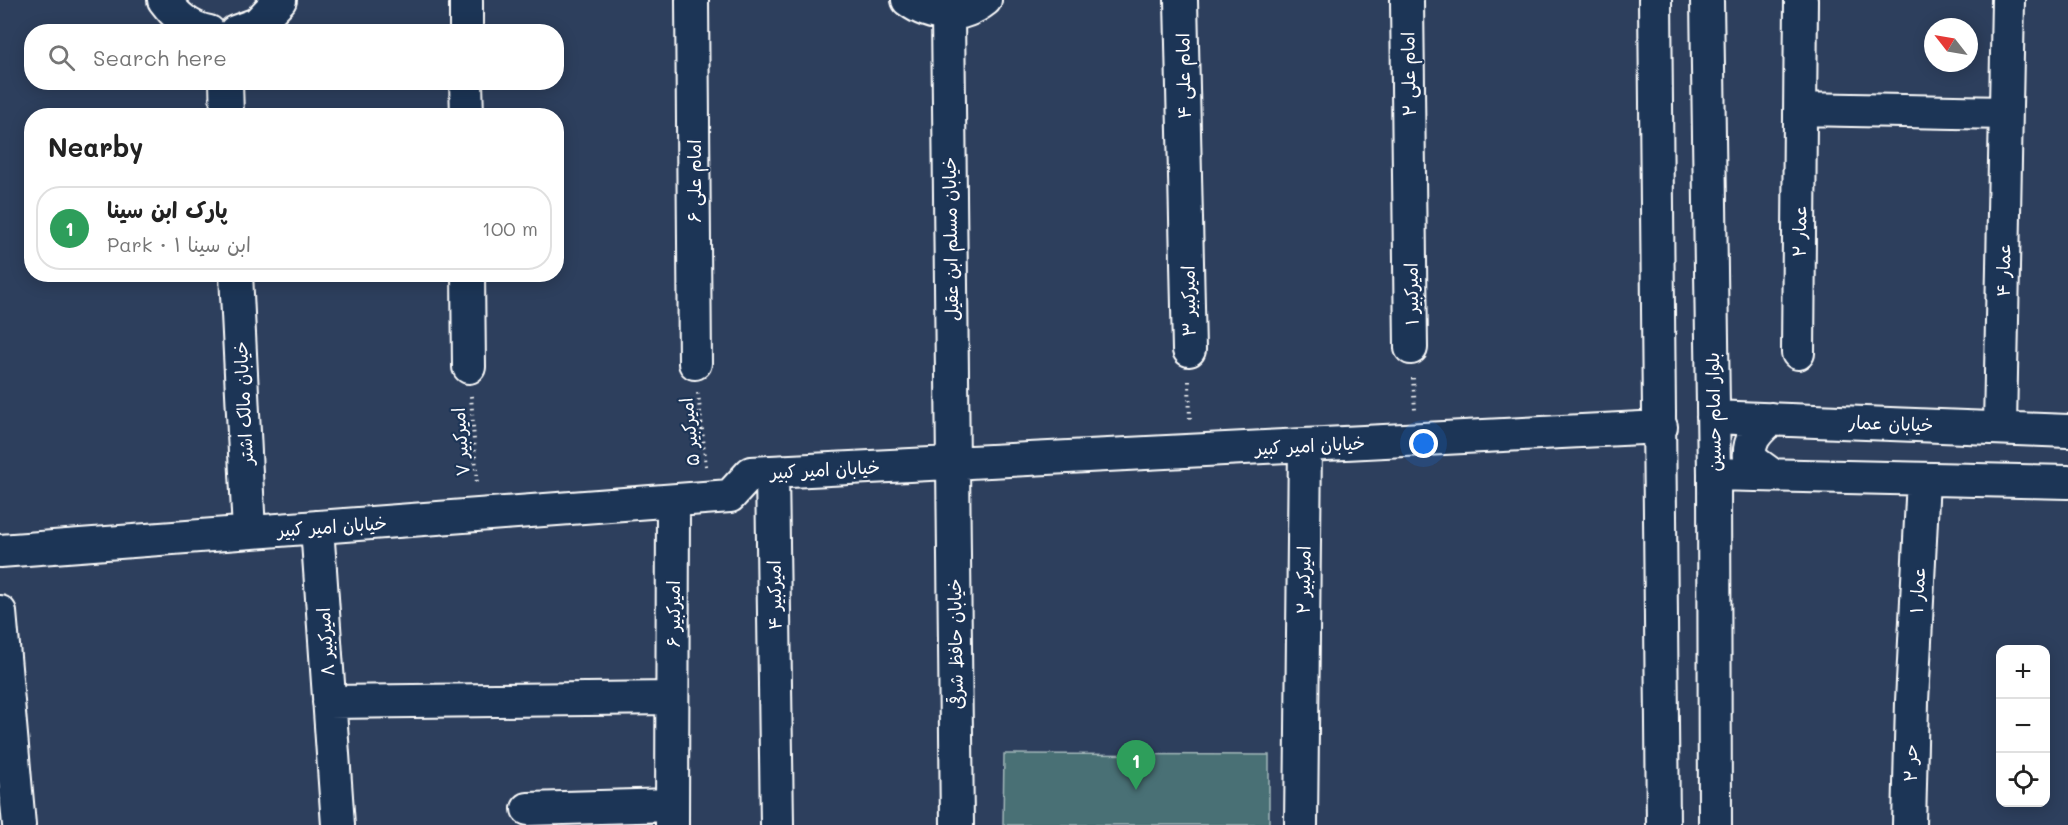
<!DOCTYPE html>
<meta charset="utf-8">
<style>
body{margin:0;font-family:Mali,"Playpen Sans Arabic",sans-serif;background:#f6f6f6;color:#222}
.controls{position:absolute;right:18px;bottom:18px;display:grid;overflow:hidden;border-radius:12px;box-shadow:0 3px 15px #0003}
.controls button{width:54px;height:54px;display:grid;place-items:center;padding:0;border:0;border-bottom:2px solid #e0e0e0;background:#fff;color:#222;font:30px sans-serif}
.compass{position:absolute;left:1924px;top:18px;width:54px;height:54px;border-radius:50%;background:#fff;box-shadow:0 3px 15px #0003;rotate:301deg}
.you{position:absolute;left:1424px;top:444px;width:21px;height:21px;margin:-15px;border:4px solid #fff;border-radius:50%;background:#1a73e8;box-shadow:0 0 0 9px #1a73e833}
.badge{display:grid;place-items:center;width:39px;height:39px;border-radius:50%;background:#857141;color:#fff;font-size:20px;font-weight:700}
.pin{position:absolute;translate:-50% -50px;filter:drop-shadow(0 2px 3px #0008)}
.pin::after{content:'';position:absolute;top:32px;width:21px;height:18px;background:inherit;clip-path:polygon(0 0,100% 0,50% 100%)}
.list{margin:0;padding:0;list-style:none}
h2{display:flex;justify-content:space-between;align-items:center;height:78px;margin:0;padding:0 24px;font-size:26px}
h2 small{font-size:20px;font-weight:400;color:#767676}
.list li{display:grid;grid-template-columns:39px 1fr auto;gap:18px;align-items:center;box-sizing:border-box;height:84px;margin:0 12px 12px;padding:0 12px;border:2px solid #e0e0e0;border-radius:24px}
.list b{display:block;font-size:22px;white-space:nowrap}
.list p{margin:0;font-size:20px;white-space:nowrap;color:#767676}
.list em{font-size:20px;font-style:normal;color:#767676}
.icon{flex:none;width:33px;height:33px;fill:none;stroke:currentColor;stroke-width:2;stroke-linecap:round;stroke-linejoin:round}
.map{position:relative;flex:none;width:2068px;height:825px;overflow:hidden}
.search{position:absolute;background:#fff;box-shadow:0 3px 15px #0003;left:24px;top:24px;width:540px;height:66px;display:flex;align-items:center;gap:15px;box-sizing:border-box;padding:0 21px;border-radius:24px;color:#767676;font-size:22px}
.panel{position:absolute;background:#fff;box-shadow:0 3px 15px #0003;left:24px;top:108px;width:540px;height:174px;border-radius:24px}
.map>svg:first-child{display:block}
</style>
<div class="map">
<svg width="2068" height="825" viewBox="0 0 2068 825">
<rect width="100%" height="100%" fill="#2d3f5d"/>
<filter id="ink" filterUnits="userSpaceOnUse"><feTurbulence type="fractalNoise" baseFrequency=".0167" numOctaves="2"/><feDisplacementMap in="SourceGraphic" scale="12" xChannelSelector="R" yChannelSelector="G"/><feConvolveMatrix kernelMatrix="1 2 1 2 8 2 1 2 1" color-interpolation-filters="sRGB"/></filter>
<g filter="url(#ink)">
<!-- green -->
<path fill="#487074" stroke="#a4b8ba" stroke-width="1.5" d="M1004 754 1269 755V825H1003Z"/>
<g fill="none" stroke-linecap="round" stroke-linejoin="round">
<!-- minor casing -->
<g stroke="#fff" stroke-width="36">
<path id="minor" d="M164 0C176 16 189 28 209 32
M466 0V32
M692 0 695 363
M908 0C932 18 961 19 985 0
M1181 0 1189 350
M1407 0 1411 348
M1655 0 1663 825
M1707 0 1714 474 1715 825
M948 15 957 825
M235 32 257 24 280 0
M226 82 227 116
M466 82 467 116
M1801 109 2005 113
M236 274 249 532
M468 274 469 367
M1798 353 1801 0
M1713 417 2068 431
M1771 419C1757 432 1748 439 1750 459L1772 475
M2000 427 2008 0
M772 472 777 825
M1714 474 2068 482
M317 527 338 825
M0 551 730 496 751 473 1661 427
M0 612 19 825
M329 702 672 698
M528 809 672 805
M672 825 673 501
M1301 825 1305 445
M1909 825 1912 702 1923 479"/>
</g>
<!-- path -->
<path stroke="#fff" stroke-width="4" stroke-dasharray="1.5 4.5" stroke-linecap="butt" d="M1413 378 1415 410
M1189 381 1190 421
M698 393 706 466
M471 396 477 484"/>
<!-- minor -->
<use href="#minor" stroke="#1d3557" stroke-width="32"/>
</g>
</g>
<g text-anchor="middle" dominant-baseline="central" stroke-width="4.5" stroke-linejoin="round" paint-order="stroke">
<!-- street labels -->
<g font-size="18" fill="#fff" stroke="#1d3557">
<text transform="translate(1408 74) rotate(-91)">امام علی ۲</text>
<text transform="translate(1183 76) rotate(-91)">امام علی ۴</text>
<text transform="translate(694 181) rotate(-90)">امام علی ۶</text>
<text transform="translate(1799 231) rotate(-89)">عمار ۲</text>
<text transform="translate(950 239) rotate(-91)">خیابان مسلم ابن عقیل</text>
<text transform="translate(2003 270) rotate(-89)">عمار ۴</text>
<text transform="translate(1411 294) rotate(-91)">امیرکبیر ۱</text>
<text transform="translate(1188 301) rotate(-91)">امیرکبیر ۳</text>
<text transform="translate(243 403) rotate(-93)">خیابان مالک اشتر</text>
<text transform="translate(1713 412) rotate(-91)">بلوار امام حسین</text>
<text transform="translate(1891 423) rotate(2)">خیابان عمار</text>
<text transform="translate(689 432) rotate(-96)">امیرکبیر ۵</text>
<text transform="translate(460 442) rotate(-94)">امیرکبیر ۷</text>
<text transform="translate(1310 445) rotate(-3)">خیابان امیر کبیر</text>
<text transform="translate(825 469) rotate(-3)">خیابان امیر کبیر</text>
<text transform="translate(332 526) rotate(-4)">خیابان امیر کبیر</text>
<text transform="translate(1303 580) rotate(-89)">امیرکبیر ۲</text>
<text transform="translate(1917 590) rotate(-87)">عمار ۱</text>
<text transform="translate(774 595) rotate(-91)">امیرکبیر ۴</text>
<text transform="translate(673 614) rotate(-90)">امیرکبیر ۶</text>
<text transform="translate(325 642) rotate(-94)">امیرکبیر ۸</text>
<text transform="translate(955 644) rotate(-91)">خیابان حافظ شرقی</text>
<text transform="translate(1910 763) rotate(-89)">حر ۲</text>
</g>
</g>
</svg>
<div class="controls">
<button>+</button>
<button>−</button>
<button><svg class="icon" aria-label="locate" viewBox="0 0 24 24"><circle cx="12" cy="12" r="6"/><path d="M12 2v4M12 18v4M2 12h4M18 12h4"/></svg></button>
</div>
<svg class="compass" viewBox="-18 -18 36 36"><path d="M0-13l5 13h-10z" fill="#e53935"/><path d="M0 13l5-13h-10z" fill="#767676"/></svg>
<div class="you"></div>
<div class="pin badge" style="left:1136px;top:790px;background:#2e9e5b">1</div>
<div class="search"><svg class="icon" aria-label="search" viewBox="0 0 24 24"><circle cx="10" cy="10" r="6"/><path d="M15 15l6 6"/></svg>Search here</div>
<section class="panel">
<h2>Nearby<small></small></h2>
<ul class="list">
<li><span class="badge" style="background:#2e9e5b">1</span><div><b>پارک ابن سینا</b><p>Park · ابن سینا ۱</p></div><em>100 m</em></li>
</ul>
</section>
</div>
